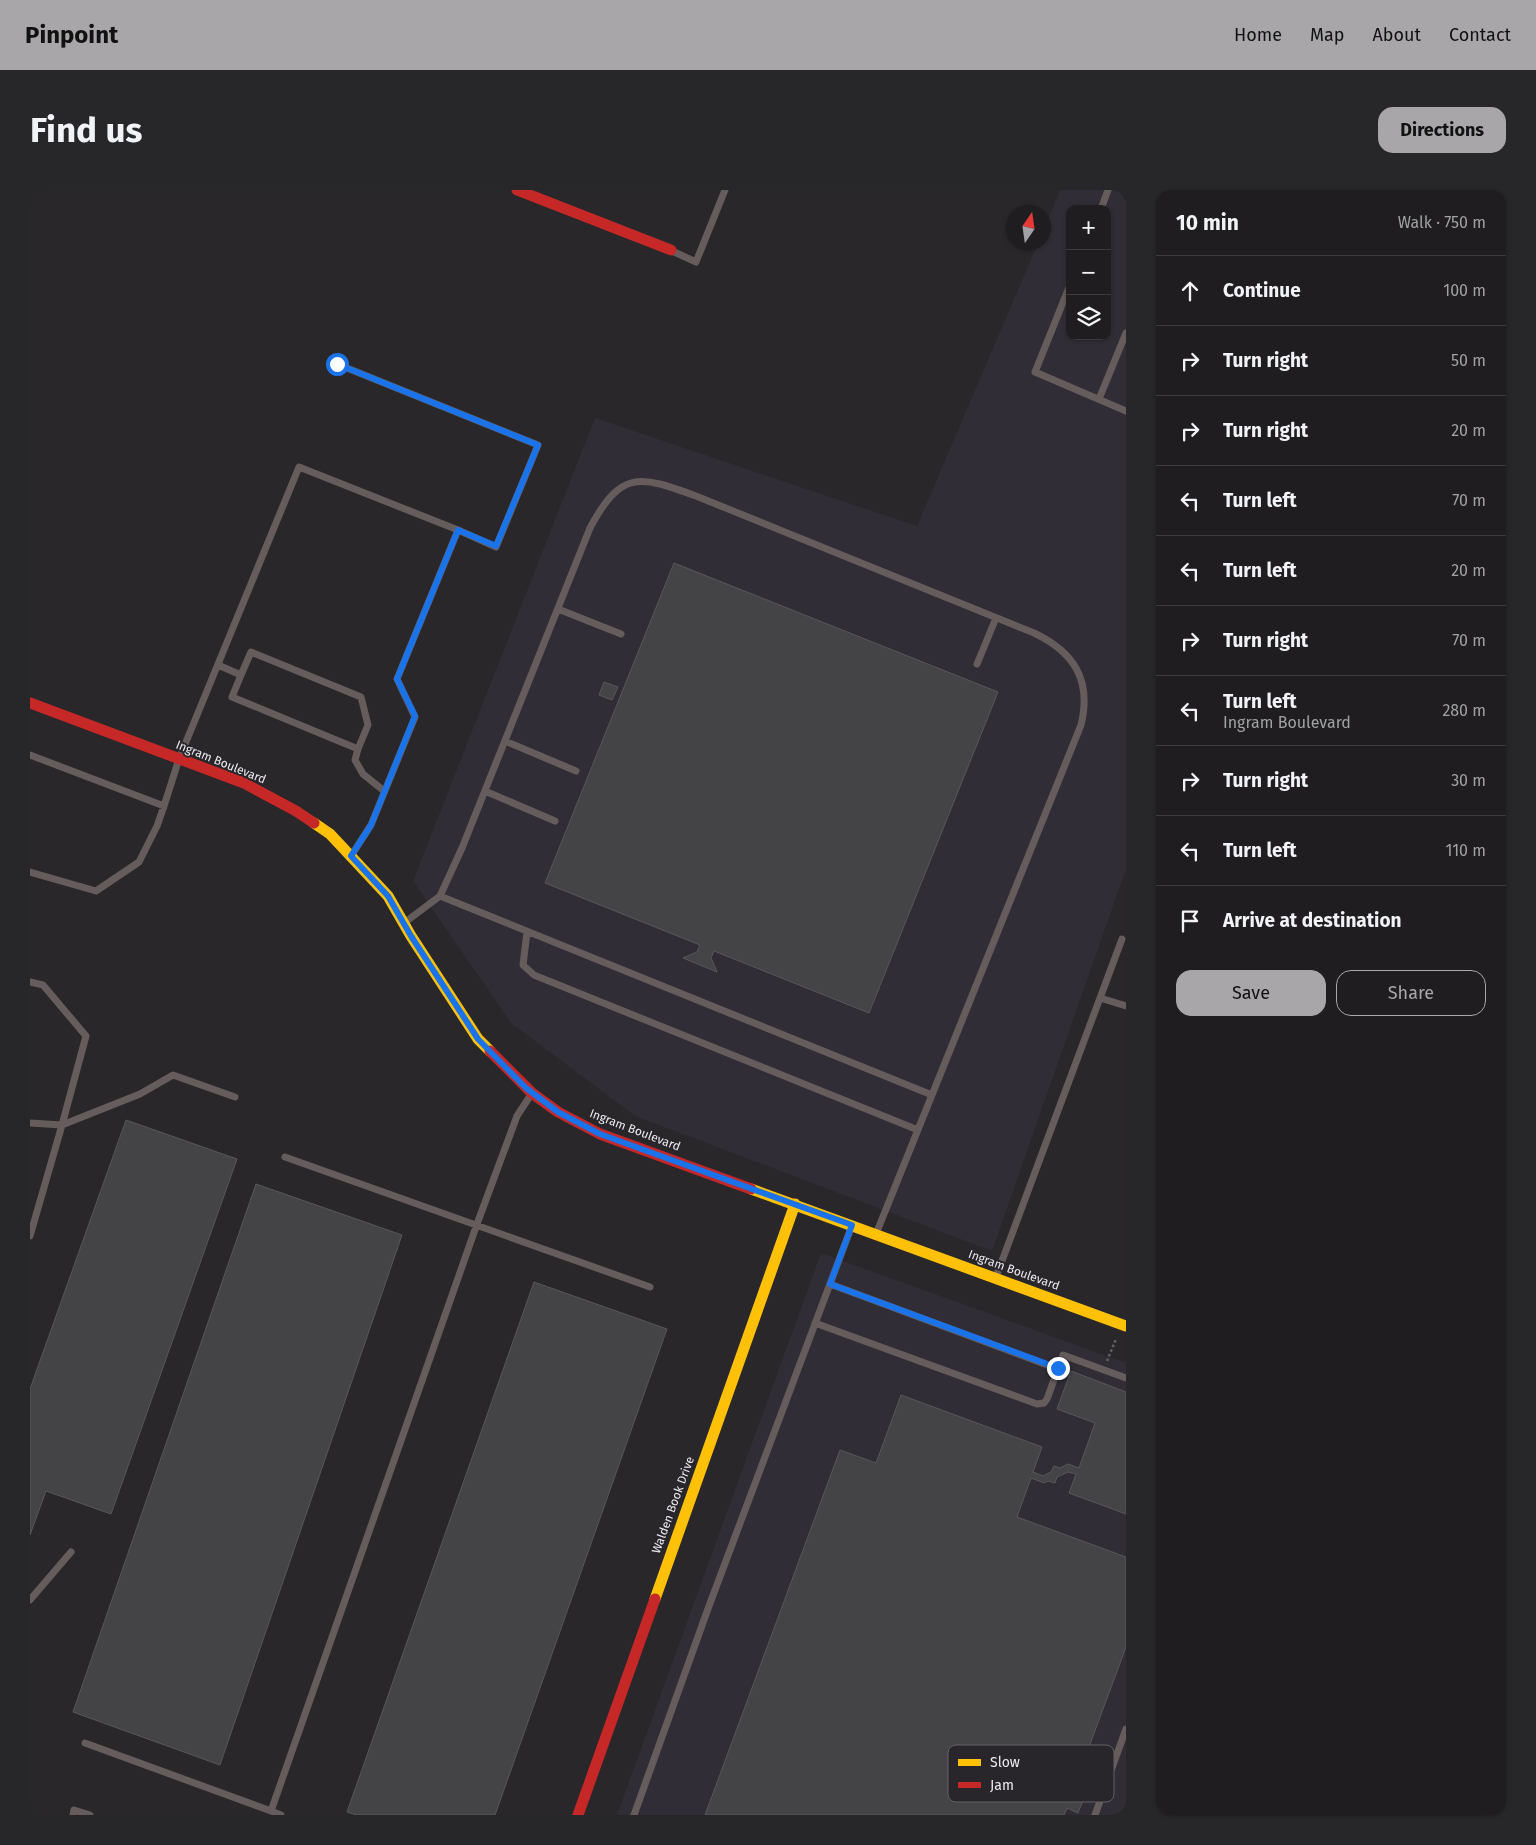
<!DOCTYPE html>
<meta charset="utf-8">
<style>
body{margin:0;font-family:"Fira Sans",sans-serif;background:#272629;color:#f1f3f6}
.controls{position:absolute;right:15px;top:15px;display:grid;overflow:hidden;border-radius:10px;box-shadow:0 1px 4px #0004}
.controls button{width:45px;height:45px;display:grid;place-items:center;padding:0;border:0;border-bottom:1px solid #3c3b3e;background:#1f1d20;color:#f1f3f6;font:25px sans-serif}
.compass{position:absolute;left:976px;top:15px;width:45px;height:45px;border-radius:50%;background:#1f1d20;box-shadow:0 1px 4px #0004;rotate:13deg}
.stop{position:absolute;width:15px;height:15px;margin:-11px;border:4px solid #1a73e8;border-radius:50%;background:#fff}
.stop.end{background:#1a73e8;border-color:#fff;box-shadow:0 1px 5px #0008}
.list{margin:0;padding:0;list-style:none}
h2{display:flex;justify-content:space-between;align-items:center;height:65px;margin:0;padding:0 20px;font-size:21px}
h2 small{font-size:16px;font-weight:400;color:#a1a2a5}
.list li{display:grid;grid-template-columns:32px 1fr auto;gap:15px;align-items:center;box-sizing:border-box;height:70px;padding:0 20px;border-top:1px solid #3c3b3e}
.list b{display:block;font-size:19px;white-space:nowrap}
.list p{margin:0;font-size:16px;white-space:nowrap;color:#a1a2a5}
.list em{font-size:16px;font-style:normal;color:#a1a2a5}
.actions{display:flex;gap:10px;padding:15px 20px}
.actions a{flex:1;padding:11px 0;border:1px solid #a8a6a9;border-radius:15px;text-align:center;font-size:18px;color:#a8a6a9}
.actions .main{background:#a8a6a9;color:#111}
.icon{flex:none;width:28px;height:28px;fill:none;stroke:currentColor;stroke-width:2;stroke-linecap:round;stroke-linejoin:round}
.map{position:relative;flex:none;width:1096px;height:1625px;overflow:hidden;border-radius:15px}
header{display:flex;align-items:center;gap:30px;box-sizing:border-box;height:70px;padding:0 25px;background:#a8a6a9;color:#111}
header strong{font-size:24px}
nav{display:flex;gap:28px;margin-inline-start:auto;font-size:18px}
.intro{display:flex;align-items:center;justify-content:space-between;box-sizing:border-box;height:120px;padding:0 30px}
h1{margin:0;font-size:35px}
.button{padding:12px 22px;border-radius:15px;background:#a8a6a9;color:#111;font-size:18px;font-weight:700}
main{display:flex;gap:30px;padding:0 30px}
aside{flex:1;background:#1f1d20;border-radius:15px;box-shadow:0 1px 4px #0004}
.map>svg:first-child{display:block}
</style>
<header>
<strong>Pinpoint</strong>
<nav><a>Home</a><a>Map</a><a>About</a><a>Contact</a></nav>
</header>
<div class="intro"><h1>Find us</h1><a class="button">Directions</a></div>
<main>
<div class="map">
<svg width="1096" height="1625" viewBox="0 0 1096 1625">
<rect width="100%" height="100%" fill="#29272a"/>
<!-- built -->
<path fill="#312d36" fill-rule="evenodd" d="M1030 0H1096V679L962 1061 605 926 481 833 383 691 565 228 887 336 1008 53 1014 52V39ZM1040 19H1077V146H1040Z
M791 1063 1096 1173V1625H587Z"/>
<!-- building -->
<path fill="#444446" stroke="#58575a" d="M644 373 968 502 839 823 684 761 681 768 687 782 653 768 667 762 670 755 515 693Z
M574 492 588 497 582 510 569 505Z
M96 930 207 969 81 1324 16 1301 0 1345V1199Z
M226 994 372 1045 190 1575 43 1522Z
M504 1092 637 1139 465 1625H327L317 1622Z
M1041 1181 1096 1202V1324L1039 1303 1046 1284 1038 1282 1027 1287 1025 1293 1018 1291 1014 1293 1001 1288 987 1327 1096 1367V1457L1046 1592 1058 1597 1048 1623 1037 1618 1034 1625H675L810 1260 846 1273 871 1205 1012 1257 1003 1282 1013 1286 1021 1282 1024 1276 1030 1278 1038 1274 1049 1278 1065 1233 1027 1219Z"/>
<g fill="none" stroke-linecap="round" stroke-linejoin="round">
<!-- path -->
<path stroke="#686160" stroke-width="2.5" stroke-dasharray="2.5 2.5" stroke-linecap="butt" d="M1077 1171 1086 1149"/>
<!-- lane -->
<path stroke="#665c5b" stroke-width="7" d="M1071 19 1078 0
M642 61 666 72 695 0
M1040 95 1005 182 1096 221
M307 174 508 255 466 357 428 340
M1069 209 1096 143
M528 419 591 444
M947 474 966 428
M188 475 211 485 221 462 331 507 338 535 328 559 202 507 211 485
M475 551 546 581
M328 559 325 570 333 584 354 601
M0 565 134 616 149 569 269 277 428 340 367 489 385 527 341 635 321 666
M455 601 525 631
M0 682 66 701 109 672 127 636 134 616
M410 706 902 905
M374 733 410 706 432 658 560 338C591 280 609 285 666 306L1004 443C1044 462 1062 490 1051 535L846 1044
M497 742 493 775 504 785 888 940
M0 792 13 795 56 846 32 935 0 1046
M1070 808 1096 816
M0 933 32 935 110 904 143 885 205 907
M255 967 620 1097
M966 1087 1092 749
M800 1094 1028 1179
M785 1133 1007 1214 1014 1213 1017 1209 1033 1165 1096 1188
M0 1410 41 1362
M55 1553 241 1621 447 1034 487 926 502 903
M241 1621 251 1625
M43 1625 44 1620 60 1625
M604 1625 679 1416 821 1038
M1065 1625 1096 1539"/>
<!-- slow -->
<path stroke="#ffc107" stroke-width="11" d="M284 633 300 644 358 706 381 746 448 849 460 861
M721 999 1096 1136
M625 1409 765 1014"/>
<!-- jam -->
<path stroke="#c62828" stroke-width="11" d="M487 0 641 60
M0 513 214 593 266 621 284 633
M460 861 502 903 528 922 570 944 721 999
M548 1625 625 1409"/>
</g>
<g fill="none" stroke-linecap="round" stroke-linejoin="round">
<!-- route -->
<path stroke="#1a73e8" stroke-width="6" d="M307 174 508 255 466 356 428 340 367 489 385 526 341 635 321 666 358 706 381 746 448 849 496 898 528 922 570 944 822 1035 800 1094 1028 1178"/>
</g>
<g text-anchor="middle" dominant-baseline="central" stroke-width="4" stroke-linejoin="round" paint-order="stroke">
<!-- street labels -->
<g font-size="12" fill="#edebee" stroke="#29262b">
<text transform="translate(191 572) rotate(22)">Ingram Boulevard</text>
<text transform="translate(605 940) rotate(21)">Ingram Boulevard</text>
<text transform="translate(984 1080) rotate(20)">Ingram Boulevard</text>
<text transform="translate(643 1315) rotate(-70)">Walden Book Drive</text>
</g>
</g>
<!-- legend -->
<rect x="918" y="1555" width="166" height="57" rx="8" fill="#29262b" stroke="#646166" stroke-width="1"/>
<rect x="928" y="1569" width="23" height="7" fill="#ffc107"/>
<rect x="928" y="1592" width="23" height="6" fill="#c62828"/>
<g font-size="14" fill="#edebee">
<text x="960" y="1577">Slow</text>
<text x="960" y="1600">Jam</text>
</g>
</svg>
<div class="controls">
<button>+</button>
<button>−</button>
<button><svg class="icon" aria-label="layers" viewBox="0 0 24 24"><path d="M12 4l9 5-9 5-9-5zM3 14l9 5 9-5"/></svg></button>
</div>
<svg class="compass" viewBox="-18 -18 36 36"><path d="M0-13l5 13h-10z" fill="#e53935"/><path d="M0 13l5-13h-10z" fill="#a1a2a5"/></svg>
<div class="stop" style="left:307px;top:174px"></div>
<div class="stop end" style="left:1028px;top:1178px"></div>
</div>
<aside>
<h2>10 min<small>Walk · 750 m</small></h2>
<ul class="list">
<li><svg class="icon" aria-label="ahead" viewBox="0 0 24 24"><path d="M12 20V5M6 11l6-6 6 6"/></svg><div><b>Continue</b></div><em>100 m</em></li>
<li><svg class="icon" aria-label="right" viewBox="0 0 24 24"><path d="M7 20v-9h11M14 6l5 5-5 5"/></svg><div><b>Turn right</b></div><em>50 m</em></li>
<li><svg class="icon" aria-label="right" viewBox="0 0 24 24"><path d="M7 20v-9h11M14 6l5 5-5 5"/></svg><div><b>Turn right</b></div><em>20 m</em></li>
<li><svg class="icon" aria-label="left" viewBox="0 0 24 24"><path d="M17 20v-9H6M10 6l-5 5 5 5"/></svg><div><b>Turn left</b></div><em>70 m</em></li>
<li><svg class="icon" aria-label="left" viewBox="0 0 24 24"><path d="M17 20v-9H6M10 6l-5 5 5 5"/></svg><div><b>Turn left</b></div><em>20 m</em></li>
<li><svg class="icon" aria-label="right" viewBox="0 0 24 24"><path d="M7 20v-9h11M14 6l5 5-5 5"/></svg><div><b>Turn right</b></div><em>70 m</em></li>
<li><svg class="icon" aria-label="left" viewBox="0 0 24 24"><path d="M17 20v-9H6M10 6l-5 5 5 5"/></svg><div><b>Turn left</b><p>Ingram Boulevard</p></div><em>280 m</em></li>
<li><svg class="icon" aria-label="right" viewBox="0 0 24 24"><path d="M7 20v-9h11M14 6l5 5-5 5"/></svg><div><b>Turn right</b></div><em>30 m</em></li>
<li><svg class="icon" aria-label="left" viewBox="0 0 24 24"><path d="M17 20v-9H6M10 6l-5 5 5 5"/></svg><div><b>Turn left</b></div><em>110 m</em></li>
<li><svg class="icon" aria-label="arrive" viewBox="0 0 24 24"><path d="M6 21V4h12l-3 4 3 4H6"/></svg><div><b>Arrive at destination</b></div></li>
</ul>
<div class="actions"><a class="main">Save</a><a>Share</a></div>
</aside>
</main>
